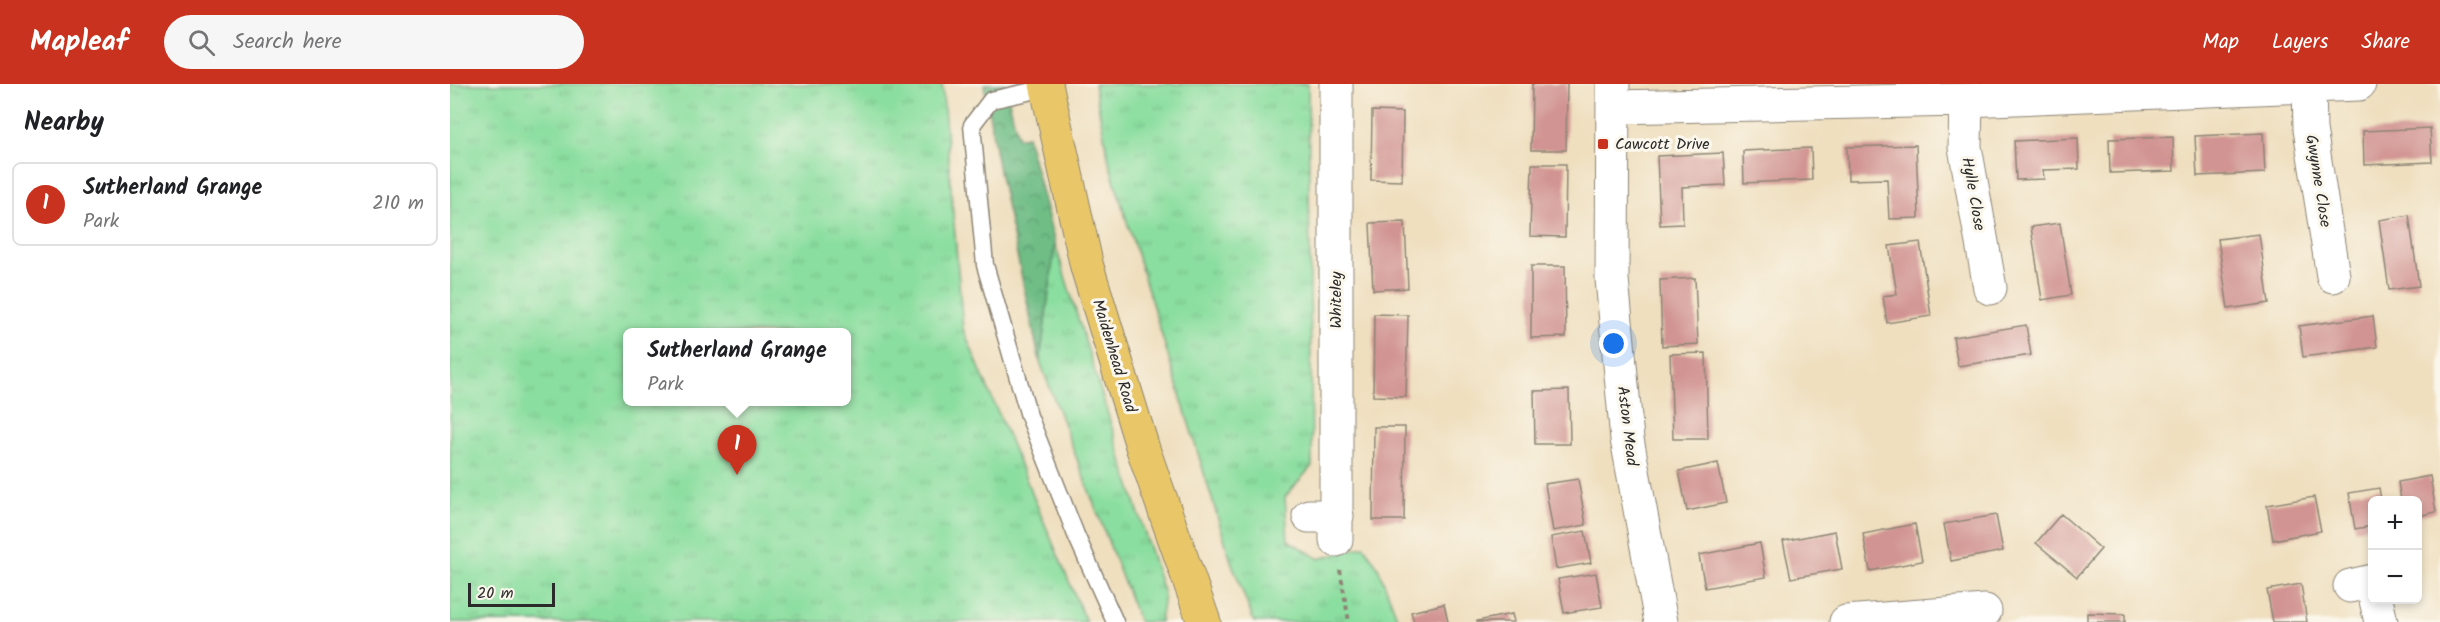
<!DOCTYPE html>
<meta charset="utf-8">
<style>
body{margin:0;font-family:Kalam,sans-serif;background:#f6f6f6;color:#202124}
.controls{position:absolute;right:18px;bottom:18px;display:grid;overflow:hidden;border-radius:9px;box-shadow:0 3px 9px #0003}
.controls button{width:54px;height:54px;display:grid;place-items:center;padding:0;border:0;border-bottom:2px solid #e0e0e0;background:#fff;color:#202124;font:30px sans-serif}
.scale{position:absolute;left:18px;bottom:15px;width:87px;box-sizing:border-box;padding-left:6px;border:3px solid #2b2b2b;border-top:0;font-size:16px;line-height:21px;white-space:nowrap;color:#2b2b2b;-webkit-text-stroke:4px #fbf7ec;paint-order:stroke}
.you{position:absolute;left:1164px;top:260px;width:21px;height:21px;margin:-15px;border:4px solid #fff;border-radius:50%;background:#1a73e8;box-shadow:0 0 0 9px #1a73e833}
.badge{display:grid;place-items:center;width:39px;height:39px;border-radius:50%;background:#c8321e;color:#fff;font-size:20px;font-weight:700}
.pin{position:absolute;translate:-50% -50px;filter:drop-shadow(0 2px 3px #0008)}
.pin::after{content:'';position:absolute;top:32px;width:21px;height:18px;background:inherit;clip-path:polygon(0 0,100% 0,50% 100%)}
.popup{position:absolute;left:173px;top:244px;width:228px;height:78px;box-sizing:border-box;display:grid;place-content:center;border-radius:9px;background:#fff;filter:drop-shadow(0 2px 4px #0005);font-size:20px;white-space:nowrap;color:#757577}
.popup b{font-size:22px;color:#202124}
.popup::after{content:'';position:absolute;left:50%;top:100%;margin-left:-12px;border:12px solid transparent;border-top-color:#fff}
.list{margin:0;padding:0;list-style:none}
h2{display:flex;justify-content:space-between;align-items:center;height:78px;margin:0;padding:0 24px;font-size:26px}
h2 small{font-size:20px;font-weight:400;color:#757577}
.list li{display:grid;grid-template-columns:39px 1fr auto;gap:18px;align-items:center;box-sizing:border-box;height:84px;margin:0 12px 12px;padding:0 12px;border:2px solid #e0e0e0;border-radius:9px}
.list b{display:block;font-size:22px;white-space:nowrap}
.list p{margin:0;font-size:20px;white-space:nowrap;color:#757577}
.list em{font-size:20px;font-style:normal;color:#757577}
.icon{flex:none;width:33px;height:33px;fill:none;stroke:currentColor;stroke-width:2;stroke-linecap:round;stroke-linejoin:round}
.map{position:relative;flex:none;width:1990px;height:538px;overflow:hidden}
header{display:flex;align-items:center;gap:36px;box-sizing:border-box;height:84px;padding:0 30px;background:#c8321e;color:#fff}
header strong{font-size:28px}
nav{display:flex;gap:33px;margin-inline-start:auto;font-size:21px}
.search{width:420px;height:54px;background:#f6f6f6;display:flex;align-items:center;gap:15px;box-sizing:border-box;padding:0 21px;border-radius:33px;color:#757577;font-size:22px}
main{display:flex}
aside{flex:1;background:#fff}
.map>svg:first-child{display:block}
</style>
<header>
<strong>Mapleaf</strong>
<div class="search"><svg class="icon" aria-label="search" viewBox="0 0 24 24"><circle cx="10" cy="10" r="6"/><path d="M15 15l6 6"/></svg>Search here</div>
<nav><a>Map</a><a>Layers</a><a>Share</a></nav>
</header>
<main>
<aside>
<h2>Nearby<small></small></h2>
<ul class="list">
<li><span class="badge">1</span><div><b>Sutherland Grange</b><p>Park</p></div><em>210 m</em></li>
</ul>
</aside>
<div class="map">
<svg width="1990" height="538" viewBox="0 0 1990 538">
<defs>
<pattern id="grass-tufts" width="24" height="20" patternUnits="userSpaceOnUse" patternTransform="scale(1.5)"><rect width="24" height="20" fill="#8ade9f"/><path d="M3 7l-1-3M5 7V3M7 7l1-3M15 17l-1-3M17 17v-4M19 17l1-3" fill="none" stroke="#77bf89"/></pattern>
<pattern id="forest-crowns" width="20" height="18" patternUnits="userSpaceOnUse" patternTransform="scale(1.5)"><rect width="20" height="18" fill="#6fbd86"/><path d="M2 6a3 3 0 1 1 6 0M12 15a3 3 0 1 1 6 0" fill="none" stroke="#5b9a6e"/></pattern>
</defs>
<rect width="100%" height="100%" fill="#fbf7ec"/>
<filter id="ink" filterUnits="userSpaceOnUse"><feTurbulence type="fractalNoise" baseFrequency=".0167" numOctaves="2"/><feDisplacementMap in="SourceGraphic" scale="12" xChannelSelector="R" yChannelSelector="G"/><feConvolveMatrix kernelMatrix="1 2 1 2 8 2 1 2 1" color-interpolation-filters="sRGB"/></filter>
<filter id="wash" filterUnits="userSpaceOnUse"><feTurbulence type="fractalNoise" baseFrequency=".008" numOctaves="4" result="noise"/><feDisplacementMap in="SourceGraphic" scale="24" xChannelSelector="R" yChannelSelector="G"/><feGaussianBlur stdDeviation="1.35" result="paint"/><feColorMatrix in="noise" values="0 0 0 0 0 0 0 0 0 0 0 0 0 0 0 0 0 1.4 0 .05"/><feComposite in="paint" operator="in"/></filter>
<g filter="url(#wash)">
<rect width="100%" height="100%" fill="#efdfbf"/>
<!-- grass -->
<path fill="url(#grass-tufts)" stroke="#5a8465" stroke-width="1.5" fill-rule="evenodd" d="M0 0H492L513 245 636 538H0ZM178 249H397V318H178Z
M644 0H858L862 382 835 413 838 456 869 475 914 462 928 483 949 538H804L781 477 660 82Z
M605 160 714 511 710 538H689L590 278Z"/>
<!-- forest -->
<path fill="url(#forest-crowns)" stroke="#4d7458" stroke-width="1.5" d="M534 0H555L568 54 577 52 605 160 590 278 548 82Z"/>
<g id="blocks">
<!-- building -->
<path fill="#d19492" d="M1082 0H1117L1116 66H1081Z
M922 27 953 28 952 97 921 96Z
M1980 44 1982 78 1914 81 1913 47Z
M1813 49 1815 89 1747 92 1745 52Z
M1723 53 1724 87 1660 89 1659 55Z
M1628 54 1629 85 1593 86 1594 95 1566 96 1564 57Z
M1466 61 1469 134 1439 135 1437 95 1398 96 1397 63Z
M1361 64 1362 96 1294 99 1293 67Z
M1273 69 1275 101 1232 103 1233 140 1210 141 1207 72Z
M1082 80H1116L1115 153 1080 152Z
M1959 131 1969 202 1939 206 1929 136Z
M955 138 958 204 923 206 920 139Z
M1610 139 1621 211 1592 216 1581 143Z
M1809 150 1819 219 1778 225 1768 155Z
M1470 158 1481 232 1437 239 1433 212 1447 210 1439 162Z
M1081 182H1115L1116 253 1081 254Z
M1245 194 1248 260 1212 262 1210 196Z
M924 230 958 231 956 313 923 312Z
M1923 232 1927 263 1853 273 1849 242Z
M1576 241 1581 271 1508 282 1503 253Z
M1256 269 1258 355H1223L1220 270Z
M1119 306 1120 360H1085L1084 307Z
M924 343H955L954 436H923Z
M1268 379 1276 419 1237 427 1229 387Z
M1980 392 1986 428 1968 432V417L1951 416 1948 398Z
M1128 395 1136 441 1103 447 1095 400Z
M1929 404 1931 416H1922V442L1905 445 1899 409Z
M1864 413 1871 447 1823 456 1817 421Z
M1611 430 1651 465 1627 493 1586 459Z
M1546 431 1553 467 1501 477 1494 440Z
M1465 440 1472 477 1420 487 1413 450Z
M1135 447 1141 479 1106 485 1101 453Z
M1385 447 1392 485 1341 494 1333 457Z
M1310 459 1316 493 1255 504 1249 471Z
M1146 489 1152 523 1114 529 1108 495Z
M1851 500 1857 538H1823L1817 506Z
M994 520 998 538H964L961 528Z
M1637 529 1675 530V538H1637Z
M1062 530 1064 538H1027V537Z"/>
</g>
</g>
<g filter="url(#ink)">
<use href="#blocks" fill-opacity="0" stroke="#8d8575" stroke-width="1.5"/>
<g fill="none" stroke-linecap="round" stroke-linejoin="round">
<!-- lane casing -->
<g stroke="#8d8575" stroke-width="19">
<path id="lane" d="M596 4 541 16 522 41 535 181 579 332 626 451 665 538"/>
</g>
<!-- street casing -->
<g stroke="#8d8575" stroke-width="35">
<path id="street" d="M886 0V456
M1163 1 1162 195 1177 355 1211 538
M1859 1 1860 45 1883 192
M1516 16 1515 63 1540 204
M1163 23 1516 16 1909 0
M859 432H887
M1900 502 1922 497
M1926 516 1931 538
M1396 538 1535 527"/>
</g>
<!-- primary casing -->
<g stroke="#8d8575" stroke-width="35">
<path id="primary" d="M596 0 637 183 693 365 754 538"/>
</g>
<!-- path -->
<path stroke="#8d8575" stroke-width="4" stroke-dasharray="4.5 4.5" stroke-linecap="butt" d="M890 486 899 538"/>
<!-- lane -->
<use href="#lane" stroke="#fff" stroke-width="16"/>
<!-- street -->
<use href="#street" stroke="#fff" stroke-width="33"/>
<!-- primary -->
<use href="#primary" stroke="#e9c769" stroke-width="33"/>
</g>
</g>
<!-- markers -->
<rect fill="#c8321e" stroke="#fbf7ec" stroke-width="2" x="1147" y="54" width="12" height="12" rx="3"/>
<g text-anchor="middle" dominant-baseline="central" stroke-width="6" stroke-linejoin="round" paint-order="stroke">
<!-- poi labels -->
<g font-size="16" fill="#2b2b2b" stroke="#fbf7ec" text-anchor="start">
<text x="1165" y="60">Cawcott Drive</text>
</g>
<!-- street labels -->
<g font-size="16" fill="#2b2b2b" stroke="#fbf7ec">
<text transform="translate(1868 97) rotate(81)">Gwynne Close</text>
<text transform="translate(1523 110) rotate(80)">Hylle Close</text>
<text transform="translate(886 216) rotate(-90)">Whiteley</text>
<text transform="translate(664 272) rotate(73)">Maidenhead Road</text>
<text transform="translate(1177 342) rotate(83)">Aston Mead</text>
</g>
</g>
</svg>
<div class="controls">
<button>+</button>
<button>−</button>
</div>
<div class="scale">20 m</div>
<div class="you"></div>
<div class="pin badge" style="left:287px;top:391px">1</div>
<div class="popup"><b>Sutherland Grange</b>Park</div>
</div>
</main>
